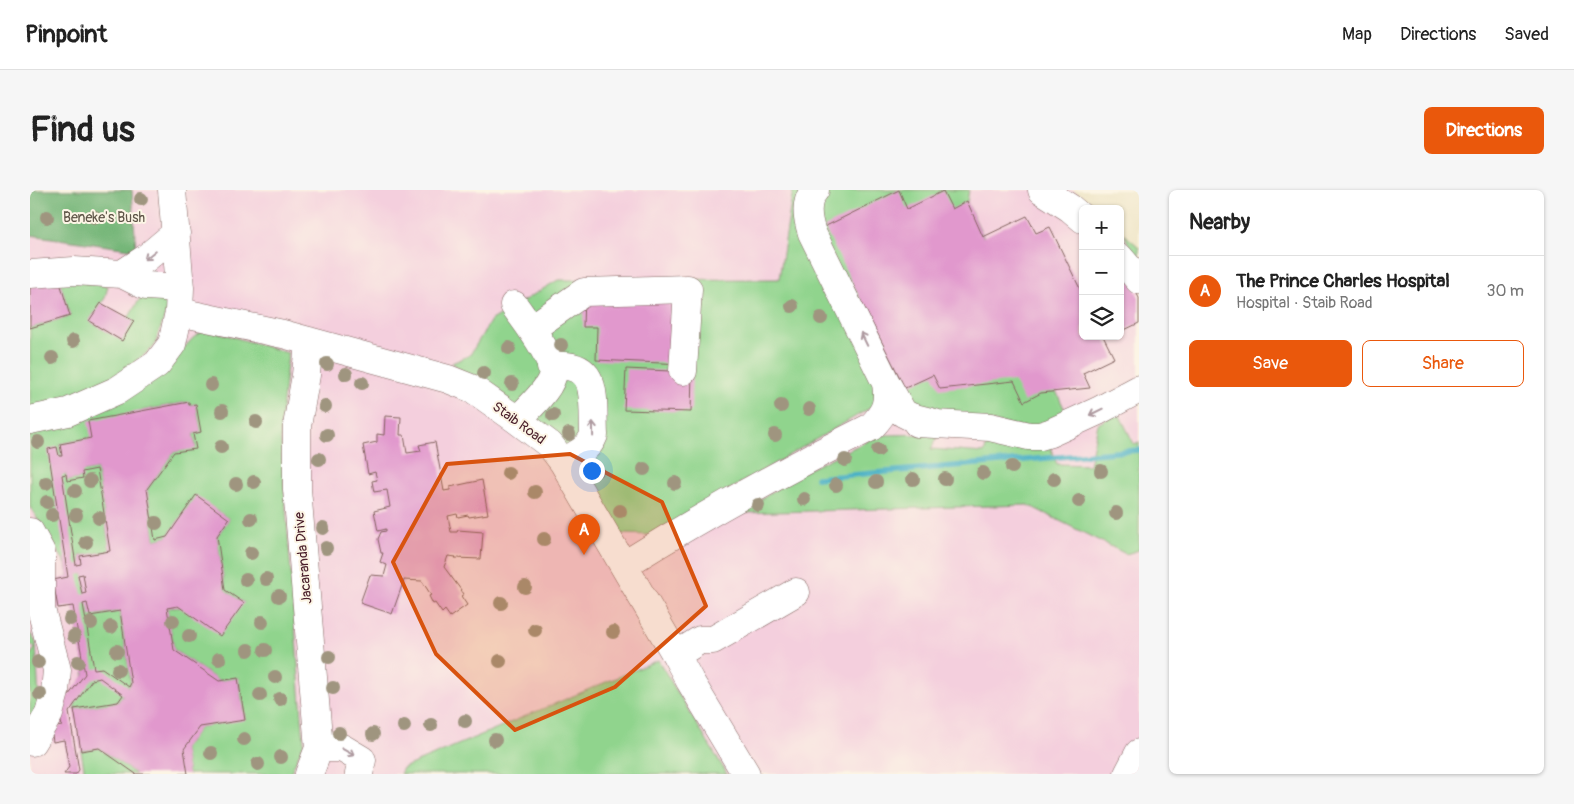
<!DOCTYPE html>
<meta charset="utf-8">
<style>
body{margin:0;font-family:Pangolin,sans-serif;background:#f6f6f6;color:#222}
.controls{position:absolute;right:15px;top:15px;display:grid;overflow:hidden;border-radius:8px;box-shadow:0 1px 4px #0004}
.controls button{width:45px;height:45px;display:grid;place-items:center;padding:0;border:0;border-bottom:1px solid #e0e0e0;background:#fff;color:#222;font:25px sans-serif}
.you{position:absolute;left:561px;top:280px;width:18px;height:18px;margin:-12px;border:4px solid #fff;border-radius:50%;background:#1a73e8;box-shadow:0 0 0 8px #1a73e833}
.badge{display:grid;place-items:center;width:32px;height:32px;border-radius:50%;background:#ea580c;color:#fff;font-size:16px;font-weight:700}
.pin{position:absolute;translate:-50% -41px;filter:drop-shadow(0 1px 2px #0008)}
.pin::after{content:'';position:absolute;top:26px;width:18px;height:15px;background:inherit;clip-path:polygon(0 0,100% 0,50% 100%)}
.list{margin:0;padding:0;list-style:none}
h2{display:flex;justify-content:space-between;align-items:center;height:65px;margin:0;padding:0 20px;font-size:21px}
h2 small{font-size:16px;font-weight:400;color:#767676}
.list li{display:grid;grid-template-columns:32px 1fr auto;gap:15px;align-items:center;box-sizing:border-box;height:70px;padding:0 20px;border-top:1px solid #e0e0e0}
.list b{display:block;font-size:19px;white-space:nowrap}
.list p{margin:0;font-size:16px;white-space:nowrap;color:#767676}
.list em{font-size:16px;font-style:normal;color:#767676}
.actions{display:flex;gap:10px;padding:15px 20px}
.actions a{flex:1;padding:11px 0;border:1px solid #ea580c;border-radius:8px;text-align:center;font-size:18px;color:#ea580c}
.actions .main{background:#ea580c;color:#fff}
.icon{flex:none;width:28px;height:28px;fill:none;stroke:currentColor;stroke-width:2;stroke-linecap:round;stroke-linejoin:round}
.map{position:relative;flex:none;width:1109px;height:584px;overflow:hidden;border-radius:8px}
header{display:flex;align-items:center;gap:30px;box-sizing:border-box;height:70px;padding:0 25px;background:#fff;border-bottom:1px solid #e0e0e0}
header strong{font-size:24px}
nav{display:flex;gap:28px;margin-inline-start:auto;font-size:18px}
.intro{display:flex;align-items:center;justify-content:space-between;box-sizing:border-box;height:120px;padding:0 30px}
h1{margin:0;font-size:35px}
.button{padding:12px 22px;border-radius:8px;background:#ea580c;color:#fff;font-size:18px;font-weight:700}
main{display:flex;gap:30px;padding:0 30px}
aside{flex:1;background:#fff;border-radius:8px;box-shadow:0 1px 4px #0004}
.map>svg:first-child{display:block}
</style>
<header>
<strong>Pinpoint</strong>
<nav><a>Map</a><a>Directions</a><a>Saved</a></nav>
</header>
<div class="intro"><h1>Find us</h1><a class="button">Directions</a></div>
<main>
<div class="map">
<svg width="1109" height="584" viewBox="0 0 1109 584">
<rect width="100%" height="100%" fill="#fcf5e5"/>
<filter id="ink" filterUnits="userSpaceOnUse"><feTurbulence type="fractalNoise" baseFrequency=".02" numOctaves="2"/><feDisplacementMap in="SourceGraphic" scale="10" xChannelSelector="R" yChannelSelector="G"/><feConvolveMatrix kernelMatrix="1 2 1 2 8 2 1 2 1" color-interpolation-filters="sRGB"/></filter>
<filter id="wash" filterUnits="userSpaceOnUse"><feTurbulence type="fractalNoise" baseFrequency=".0096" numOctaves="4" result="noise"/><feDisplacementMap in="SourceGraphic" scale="20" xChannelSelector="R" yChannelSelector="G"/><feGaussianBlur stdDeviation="1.12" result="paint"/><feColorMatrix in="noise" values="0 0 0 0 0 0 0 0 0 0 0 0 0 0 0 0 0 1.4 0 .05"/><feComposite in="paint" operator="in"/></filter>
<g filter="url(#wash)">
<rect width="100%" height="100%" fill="#ede3c3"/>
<!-- built -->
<path fill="#f4cfdd" d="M0 0H1043L1065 19H1053V146H1090V41L1109 57V584H0Z"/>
<!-- green -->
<path fill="#90d48d" stroke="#6d7a5c" d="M763 0H939L937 12 1035 220 1012 240 849 213 621 345 591 344 522 250 422 173 440 165 461 130 528 90 749 89Z
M1094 44 1109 57V78Z
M29 89 78 96 75 108 59 131 87 147 112 105 124 103 138 117 124 157 92 182 33 211 0 220V138L40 126Z
M176 139 258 163 250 241 274 553 260 584H158L154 559 170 537 215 529 208 488 189 491 144 460 137 418 214 413 195 400 187 346 199 329 166 306 137 347 125 350 117 299 144 262 166 258 163 244 171 242 166 214 159 215 158 212 110 221V223L61 248 30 254 37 291 52 288V282L67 279 80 361 50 366 60 426 90 421 101 493 88 512 44 519 55 481 36 374 0 317V242L139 174 163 148Z
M1088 222 1104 254 1109 252V360L1096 364 998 315 712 323 766 285 850 245 909 244 901 259 954 263 960 246 1019 254 1027 274 1059 275 1068 234Z
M0 443 6 452 9 512 0 531V466L5 458 0 454Z
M628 470 697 584H370L373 578Z
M69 558 106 584H55L51 561Z"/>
<!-- forest -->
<path fill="#74b678" stroke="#5f6a52" d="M0 0H102L106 60 0 45Z"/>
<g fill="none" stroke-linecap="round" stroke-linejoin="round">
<!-- stream -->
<path stroke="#45afc4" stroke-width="5.5" d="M787 288 1109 260"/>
</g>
<g id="blocks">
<!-- building -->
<path fill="#e198cd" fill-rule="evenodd" d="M869 0 877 19 913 1 922 19 937 11 953 47 997 26 1006 43 1020 37 1053 105V146H1073L1084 168 1053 183 1060 198 1011 203 994 212 984 191 910 199 903 185 875 198 794 37Z
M29 89 40 126 0 138V98Z
M1100 90 1109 108V133L1090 142V95Z
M554 105H655L653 174 566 170 567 137H553Z
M71 113 104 131 92 151 59 131Z
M596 179 662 182 661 222 594 220Z
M159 212V215L166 214 171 242 163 244 166 259 144 262 117 299 125 350 137 347 166 305 199 329 187 346 195 400 214 413 190 446 148 416 137 418 144 460 189 491 208 488 215 530 170 537 154 559 158 584H106L69 558 51 561 44 519 88 512 93 505 70 488 62 490 39 522 49 580 46 584H34L39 577 34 550 23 552 21 538 32 536 28 519 55 484 43 416 28 418 23 390 38 387 18 259 27 257 29 266H32L30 254 61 248 58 231ZM67 279 80 361 50 366 51 374 46 375 32 285 36 284 37 291 53 288 52 282ZM53 384 56 403 52 404 48 385ZM57 413 60 426 90 421 101 493 99 497 72 478 64 479 53 414Z
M355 226 371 227 370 245H374L377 263 391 261 389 255 405 252 414 301 420 300V297L452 290 458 324 439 327 438 325 428 327 427 324 418 326 421 342H427L428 340 453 342 451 369 425 368 426 367 418 366 414 377 434 404 431 406 437 415 420 427 415 420 412 423 405 413 403 414 399 406 401 405 392 391 374 390 362 424 330 413 340 385 354 386 357 375 350 372 353 363H351L348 349 351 342 356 341V339L348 341 344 321 360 317 357 300 344 302 342 291 347 290 345 282 338 284 333 255 347 252V244L354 245Z"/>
</g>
</g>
<g filter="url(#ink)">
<use href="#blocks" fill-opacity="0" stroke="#836460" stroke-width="1"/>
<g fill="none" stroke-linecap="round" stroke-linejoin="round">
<!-- minor casing -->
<g stroke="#836460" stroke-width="29">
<path id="minor" d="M785 0C774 12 777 28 782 43L856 193 873 223 881 227 905 233
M1012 0 1040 18 1053 29
M1090 68 1109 90
M0 84 44 81 92 84 116 96 150 98
M92 84 115 69 146 43
M484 115C495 131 526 168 522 187 518 201 497 220 487 230
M149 122 253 144 418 189 443 199 487 230 520 255 533 272 646 465 660 491 716 584
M501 139 554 102 658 99 653 181
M521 177C571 169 562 210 564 245 559 259 545 265 533 272
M0 230 38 222 88 200 127 174 142 154 149 122 150 98 142 0
M887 233 960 237 999 246H1010L1020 243 1068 221 1109 199
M0 342 11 362V419L27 480 25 502 19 524 2 552
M594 375C674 325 757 279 841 237 856 222 859 213 856 193
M646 465 670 450H683L766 402
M289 558H312L332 570 329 584
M279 584 289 558 267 299V236L276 185 279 151
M1098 584 1109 563"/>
</g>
<!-- minor -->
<use href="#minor" stroke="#fff" stroke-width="28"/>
</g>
<!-- trees -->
<g fill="#9f957f">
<circle cx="111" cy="9" r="7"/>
<circle cx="17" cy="27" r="7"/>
<circle cx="64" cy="27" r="7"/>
<circle cx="762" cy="116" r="7"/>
<circle cx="791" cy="128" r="7"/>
<circle cx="43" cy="151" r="7"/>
<circle cx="531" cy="155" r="7"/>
<circle cx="479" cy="158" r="7"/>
<circle cx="22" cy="168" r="7"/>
<circle cx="297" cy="174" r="7"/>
<circle cx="454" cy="183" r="7"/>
<circle cx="316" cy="184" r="7"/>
<circle cx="332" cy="193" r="7"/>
<circle cx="482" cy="194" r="7"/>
<circle cx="181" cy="195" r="7"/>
<circle cx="295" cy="216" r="7"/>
<circle cx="751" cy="216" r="7"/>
<circle cx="779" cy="219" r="7"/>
<circle cx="192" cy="221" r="7"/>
<circle cx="523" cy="225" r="7"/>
<circle cx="226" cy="232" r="7"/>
<circle cx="539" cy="244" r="7"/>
<circle cx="297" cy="245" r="7"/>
<circle cx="745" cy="245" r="7"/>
<circle cx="8" cy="252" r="7"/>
<circle cx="191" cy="257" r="7"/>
<circle cx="848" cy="260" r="7"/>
<circle cx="289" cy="269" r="7"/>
<circle cx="815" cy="270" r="7"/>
<circle cx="982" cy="277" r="7"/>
<circle cx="614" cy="279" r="7"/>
<circle cx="567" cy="280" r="7"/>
<circle cx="1071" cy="281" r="7"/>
<circle cx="478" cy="283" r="7"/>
<circle cx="953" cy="283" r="7"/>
<circle cx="883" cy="289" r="7"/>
<circle cx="915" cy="289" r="7"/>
<circle cx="1024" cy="289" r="7"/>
<circle cx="60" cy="291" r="7"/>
<circle cx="224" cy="292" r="7"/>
<circle cx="846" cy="292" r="7"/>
<circle cx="16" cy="293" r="7"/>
<circle cx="645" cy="293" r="7"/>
<circle cx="206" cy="294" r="7"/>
<circle cx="806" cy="295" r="7"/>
<circle cx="45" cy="301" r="7"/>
<circle cx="505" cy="302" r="7"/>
<circle cx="774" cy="309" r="7"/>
<circle cx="1049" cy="311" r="7"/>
<circle cx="17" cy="312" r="7"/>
<circle cx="728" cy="315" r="7"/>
<circle cx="590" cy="321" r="7"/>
<circle cx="1086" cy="323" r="7"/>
<circle cx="22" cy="325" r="7"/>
<circle cx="46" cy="325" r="7"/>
<circle cx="69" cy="328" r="7"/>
<circle cx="221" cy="329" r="7"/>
<circle cx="126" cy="333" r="7"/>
<circle cx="293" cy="338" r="7"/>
<circle cx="514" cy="349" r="7"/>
<circle cx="56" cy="352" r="7"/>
<circle cx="296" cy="358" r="7"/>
<circle cx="221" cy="363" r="7"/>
<circle cx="236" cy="389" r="7"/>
<circle cx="216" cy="390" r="7"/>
<circle cx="495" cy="397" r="7"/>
<circle cx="249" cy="406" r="7"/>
<circle cx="471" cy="413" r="7"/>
<circle cx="40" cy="429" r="7"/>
<circle cx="143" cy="431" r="7"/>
<circle cx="232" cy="432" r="7"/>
<circle cx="61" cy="433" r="7"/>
<circle cx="81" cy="437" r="7"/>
<circle cx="505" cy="440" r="7"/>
<circle cx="583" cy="442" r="7"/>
<circle cx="44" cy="446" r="7"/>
<circle cx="159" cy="446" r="7"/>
<circle cx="218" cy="460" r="7"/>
<circle cx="235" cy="460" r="7"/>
<circle cx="87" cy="461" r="7"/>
<circle cx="299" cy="467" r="7"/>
<circle cx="189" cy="469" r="7"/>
<circle cx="470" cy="471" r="7"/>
<circle cx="8" cy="472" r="7"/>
<circle cx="48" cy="472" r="7"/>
<circle cx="88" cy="480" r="7"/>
<circle cx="245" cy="487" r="7"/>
<circle cx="303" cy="498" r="7"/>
<circle cx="10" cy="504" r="7"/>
<circle cx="230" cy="505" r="7"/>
<circle cx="250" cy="509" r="7"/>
<circle cx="435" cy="531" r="7"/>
<circle cx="401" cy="535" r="7"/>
<circle cx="374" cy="536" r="7"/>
<circle cx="309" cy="543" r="7"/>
<circle cx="343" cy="544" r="7"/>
<circle cx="214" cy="549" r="7"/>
<circle cx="465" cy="550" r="7"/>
<circle cx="181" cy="563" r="7"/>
<circle cx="251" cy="567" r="7"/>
<circle cx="228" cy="574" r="7"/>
</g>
<!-- one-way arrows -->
<defs><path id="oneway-shaft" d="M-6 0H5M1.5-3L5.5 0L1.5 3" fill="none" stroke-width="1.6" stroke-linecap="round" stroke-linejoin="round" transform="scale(1.25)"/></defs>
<g stroke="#ae9aa0">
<use href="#oneway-shaft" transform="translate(120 65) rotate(141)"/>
<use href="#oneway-shaft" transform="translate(834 149) rotate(-116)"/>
<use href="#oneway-shaft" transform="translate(1066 222) rotate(154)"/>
<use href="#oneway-shaft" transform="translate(563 239) rotate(-91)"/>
<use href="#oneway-shaft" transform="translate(318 562) rotate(29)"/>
</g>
</g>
<!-- marked area -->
<path fill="#d8530f" fill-opacity="0.2" stroke="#d8530f" stroke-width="4" stroke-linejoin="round" d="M540 264 632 312 676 416 585 497 485 540 406 464 363 372 417 274Z"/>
<g text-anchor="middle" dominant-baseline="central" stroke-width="4" stroke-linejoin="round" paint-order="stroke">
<!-- park labels -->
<g font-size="14" fill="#5f5548" stroke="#fcf5e5">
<text x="74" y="27">Beneke's Bush</text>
</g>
<!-- street labels -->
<g font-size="14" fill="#4a1f2b" stroke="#fcf5e5">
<text transform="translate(489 233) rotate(36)">Staib Road</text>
<text transform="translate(273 368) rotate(-95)">Jacaranda Drive</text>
</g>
</g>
</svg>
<div class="controls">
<button>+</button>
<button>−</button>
<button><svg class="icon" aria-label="layers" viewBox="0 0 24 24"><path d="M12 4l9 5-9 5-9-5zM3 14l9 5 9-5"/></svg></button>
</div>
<div class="you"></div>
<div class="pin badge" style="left:554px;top:365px">A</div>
</div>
<aside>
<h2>Nearby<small></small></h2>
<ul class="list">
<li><span class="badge">A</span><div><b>The Prince Charles Hospital</b><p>Hospital · Staib Road</p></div><em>30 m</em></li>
</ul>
<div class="actions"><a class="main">Save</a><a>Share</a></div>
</aside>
</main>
